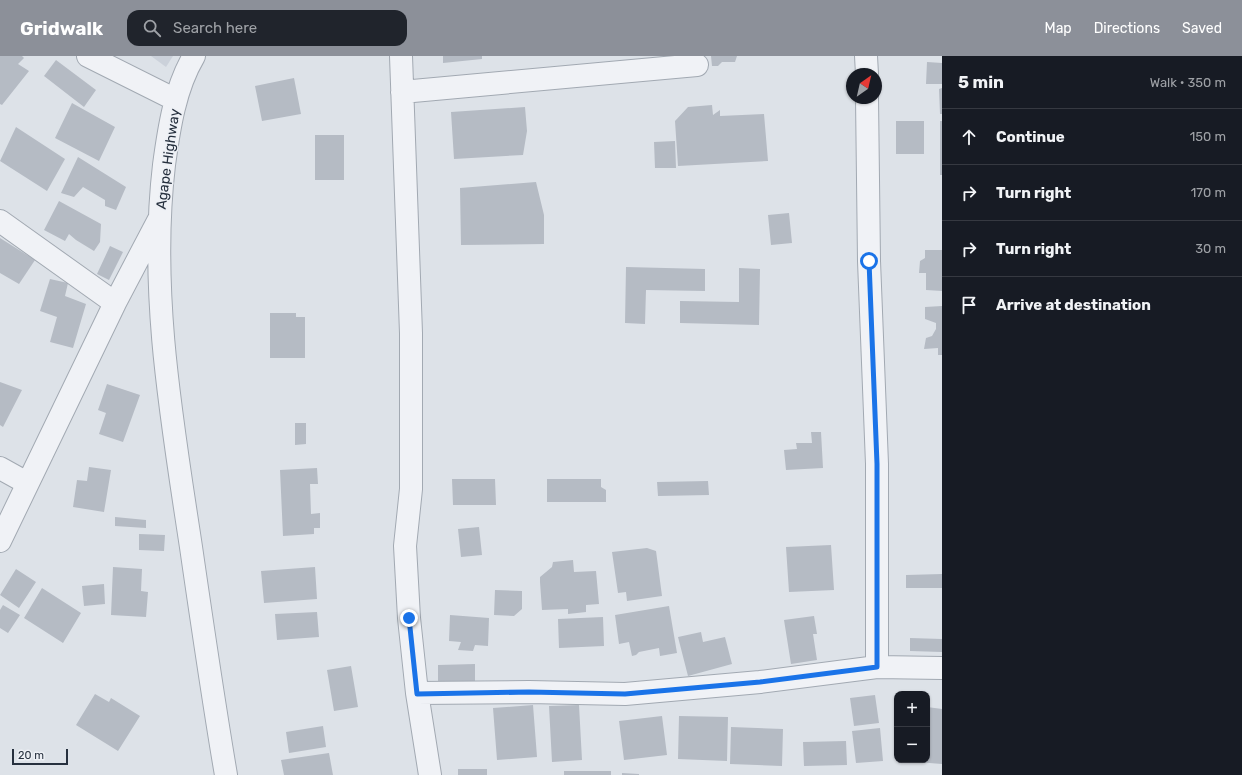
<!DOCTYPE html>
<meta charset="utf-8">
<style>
body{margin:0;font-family:Rubik,sans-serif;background:#20242c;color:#f1f3f6}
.controls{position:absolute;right:12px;bottom:12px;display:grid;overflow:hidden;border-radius:8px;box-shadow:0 1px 3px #0004}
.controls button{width:36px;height:36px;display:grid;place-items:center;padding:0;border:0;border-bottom:1px solid #363941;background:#171b24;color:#f1f3f6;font:20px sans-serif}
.compass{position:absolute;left:846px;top:12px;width:36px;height:36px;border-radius:50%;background:#171b24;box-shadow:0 1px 3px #0004;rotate:34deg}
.scale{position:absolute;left:12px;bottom:10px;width:56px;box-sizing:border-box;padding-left:4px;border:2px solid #26303e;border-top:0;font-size:11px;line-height:14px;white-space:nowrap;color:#26303e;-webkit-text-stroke:3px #edf0f5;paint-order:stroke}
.stop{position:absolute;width:12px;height:12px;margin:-9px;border:3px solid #1a73e8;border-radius:50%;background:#fff}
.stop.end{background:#1a73e8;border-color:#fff;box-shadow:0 1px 4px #0008}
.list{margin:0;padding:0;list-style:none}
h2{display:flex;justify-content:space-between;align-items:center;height:52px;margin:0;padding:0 16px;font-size:17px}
h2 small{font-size:13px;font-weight:400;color:#9ea1a6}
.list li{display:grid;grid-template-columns:26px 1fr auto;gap:12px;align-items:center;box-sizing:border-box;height:56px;padding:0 16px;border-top:1px solid #363941}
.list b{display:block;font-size:15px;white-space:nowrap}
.list em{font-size:13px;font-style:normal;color:#9ea1a6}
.icon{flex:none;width:22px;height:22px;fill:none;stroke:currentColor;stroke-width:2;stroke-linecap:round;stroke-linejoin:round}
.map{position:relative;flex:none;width:942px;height:719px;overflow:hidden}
header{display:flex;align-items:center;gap:24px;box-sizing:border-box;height:56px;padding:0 20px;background:#8c9099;color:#fff}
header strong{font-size:19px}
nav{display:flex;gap:22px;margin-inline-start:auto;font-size:14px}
.search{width:280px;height:36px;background:#20242c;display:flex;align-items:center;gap:10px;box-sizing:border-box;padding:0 14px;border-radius:12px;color:#9ea1a6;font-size:15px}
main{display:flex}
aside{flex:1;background:#171b24}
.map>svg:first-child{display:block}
</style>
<header>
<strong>Gridwalk</strong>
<div class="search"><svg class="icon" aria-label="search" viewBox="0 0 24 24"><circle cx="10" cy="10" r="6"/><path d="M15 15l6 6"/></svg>Search here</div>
<nav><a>Map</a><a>Directions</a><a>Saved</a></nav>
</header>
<main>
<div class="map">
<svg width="942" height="719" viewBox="0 0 942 719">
<rect width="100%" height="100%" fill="#dde2e8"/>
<!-- built -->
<path fill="#cbd1da" d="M151 0H173L166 11Z"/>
<!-- building -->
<path fill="#b5bbc4" d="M0 0H22L24 2 18 8 29 15 2 49 0 48Z
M443 0H482V3L443 7Z
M711 0H737L735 6H722L718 10H712Z
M56 4 96 34 84 51 44 20Z
M927 6 942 7V28H926Z
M294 22 301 58 262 65 255 30Z
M942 32V58H940L939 33Z
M72 47 115 71 99 105 55 82Z
M712 49 713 59 720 54V60L764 58 768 105 678 110 675 65 688 51Z
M525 51 527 75 523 99 454 103 451 56Z
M896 65H924V98H896Z
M940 65H942V119H940Z
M16 71 65 103 47 135 0 105Z
M315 79H344V124H315Z
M675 85 676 112H655L654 86Z
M78 101 126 131 116 154 105 150V144L83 131 74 141 61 137Z
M536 126 544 159V188L461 189 460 132Z
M59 145 101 168 100 186 94 195 76 184 69 178 65 185 44 174Z
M789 157 792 187 771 189 768 159Z
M0 182 35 204 19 228 0 217Z
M110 190 123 196 109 224 97 218Z
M925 194H942V235L926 234V217H919L920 205 925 202Z
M626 211 705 213V235L646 234 645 268 625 267Z
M739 212 760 213 759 269 680 267V245L739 246Z
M50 223 68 227 65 240 86 248 73 292 50 286 57 261 40 255Z
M942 250V299H938V292L924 293 926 282 932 280 936 273V267L925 263V251Z
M270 257H296V261H305V302H270Z
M0 326 22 334 3 371 0 369Z
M107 328 140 339 123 386 99 378 106 357 98 354Z
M295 367H306V388L295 389Z
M811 376H821L823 412 786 414 784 394 797 393 796 387H812Z
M89 411 111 414 104 456 73 451 77 424 87 425Z
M317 412 318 428H310L311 458 320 457V472H314V478L283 480 280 414Z
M452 423H495L496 449H453Z
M547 423H601V431L606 434V446H547Z
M708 425 709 439 658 440 657 426Z
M115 461 146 464V472L115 470Z
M479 471 482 499 461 501 458 473Z
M139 478 165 479 164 495 139 494Z
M831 489 834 534 789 536 786 491Z
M647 492 656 495 662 540 627 545 626 536 618 537 612 496Z
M573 504 574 516 596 515 599 548 586 549V556L568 558V553L542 554 540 526V521L552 511 553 506Z
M113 511 142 513 141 535 148 536 146 561 111 559Z
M315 511 317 543 264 547 261 515Z
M16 513 36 526 19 552 0 539Z
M942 518V532H906V519Z
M104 528 105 548 84 550 82 530Z
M42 532 81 557 63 587 24 562Z
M495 534 522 535V553L514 560 494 559Z
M3 549 20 559 8 577 0 572V554Z
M669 550 677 597 660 600 659 592 639 596 636 599 632 600 629 586 619 588 615 559Z
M317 556 319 581 277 584 275 558Z
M450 559 489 562 488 590 475 589 473 595 458 594 461 586 449 585Z
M814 560 817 578H813L817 604 791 608 784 564Z
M603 561 604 590 559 592 558 563Z
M701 576 703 586 725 581 732 608 688 620 678 581Z
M910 582 942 583V596L910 595Z
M475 608V626L438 627V609Z
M351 610 358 651 334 655 327 614Z
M95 638 109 646 111 642 140 660 118 695 76 669Z
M875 639 879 667 854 670 850 642Z
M533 649 537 701 497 704 493 652Z
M579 649 582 704 552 706 549 650Z
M927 651 942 653V708L917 706V704H927Z
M662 660 667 699 624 704 619 665Z
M679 660 728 661 727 705 678 703Z
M323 670 326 691 289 697 286 676Z
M731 671 783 673 782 710 730 708Z
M880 672 883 705 856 707 852 675Z
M846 685 847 709 804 710 803 686Z
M329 697 333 719H284L281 704Z
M458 713H487V719H458Z
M564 715H611V719H564Z
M622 717 639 718V719H622Z"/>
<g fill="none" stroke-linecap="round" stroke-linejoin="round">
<!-- minor casing -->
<g stroke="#a2a9b2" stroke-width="24">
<path id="minor" d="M88 0 176 44
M194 0C175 32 169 72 164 109 149 236 172 365 191 491 202 567 213 643 226 719
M401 0 411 277V433L405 490 409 562 417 637 430 719
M866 0 867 18
M402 36 697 9
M867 42 869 205 877 408V611
M0 165 115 247
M0 412 27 427
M0 485 115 247 158 165
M417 637 529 636 625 638 760 626 877 611 942 612"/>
</g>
<!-- minor -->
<use href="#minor" stroke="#f0f2f6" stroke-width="22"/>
</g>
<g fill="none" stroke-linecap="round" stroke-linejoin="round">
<!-- route -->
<path stroke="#1a73e8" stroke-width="5" d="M409 562 417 638 529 636 625 638 760 626 877 611V408L869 205"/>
</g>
<g text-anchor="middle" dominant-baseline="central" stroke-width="3" stroke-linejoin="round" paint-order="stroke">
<!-- street labels -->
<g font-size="14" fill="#26303e" stroke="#edf0f5">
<text transform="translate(168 103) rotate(-82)">Agape Highway</text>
</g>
</g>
</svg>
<div class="controls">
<button>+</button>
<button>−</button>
</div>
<svg class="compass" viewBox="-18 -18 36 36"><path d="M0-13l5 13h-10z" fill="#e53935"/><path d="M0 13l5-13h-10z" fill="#9ea1a6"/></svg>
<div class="scale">20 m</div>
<div class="stop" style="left:869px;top:205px"></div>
<div class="stop end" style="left:409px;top:562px"></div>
</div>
<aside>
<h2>5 min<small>Walk · 350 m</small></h2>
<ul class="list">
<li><svg class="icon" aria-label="ahead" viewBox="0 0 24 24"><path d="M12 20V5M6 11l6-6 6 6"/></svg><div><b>Continue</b></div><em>150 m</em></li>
<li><svg class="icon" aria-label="right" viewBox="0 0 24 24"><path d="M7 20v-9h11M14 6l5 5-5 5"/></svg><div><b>Turn right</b></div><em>170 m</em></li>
<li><svg class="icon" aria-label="right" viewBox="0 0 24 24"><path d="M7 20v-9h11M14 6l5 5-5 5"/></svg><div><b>Turn right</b></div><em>30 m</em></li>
<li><svg class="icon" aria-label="arrive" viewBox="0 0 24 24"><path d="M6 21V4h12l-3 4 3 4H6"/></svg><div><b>Arrive at destination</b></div></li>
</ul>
</aside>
</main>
